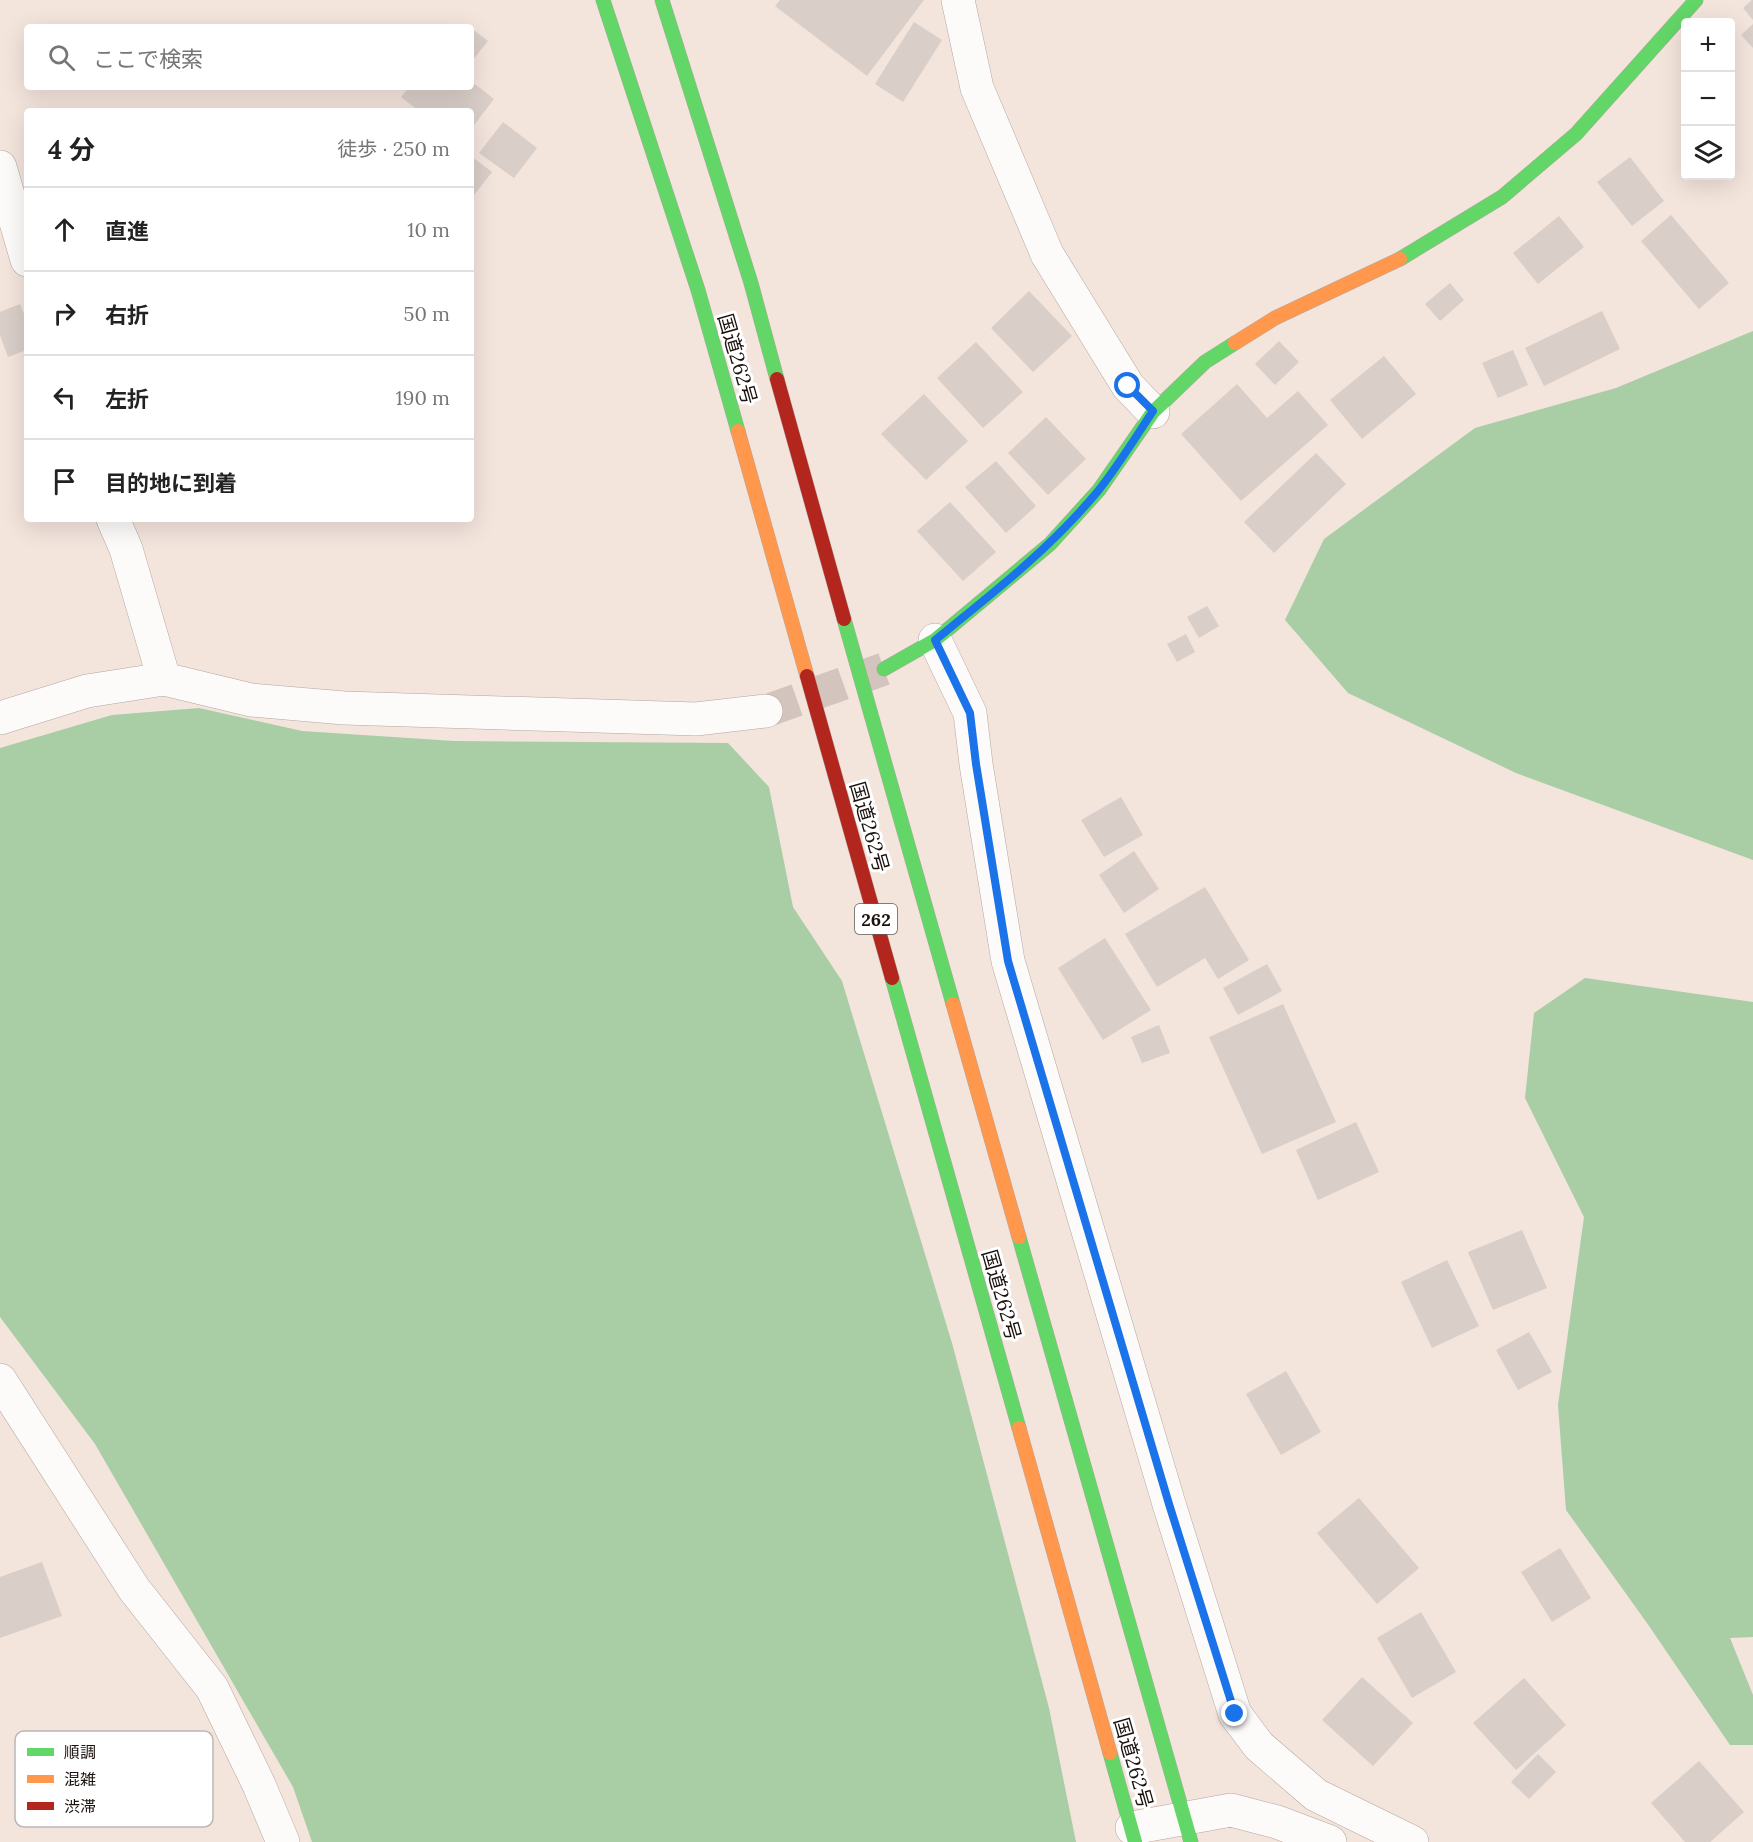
<!DOCTYPE html>
<html lang="ja">
<meta charset="utf-8">
<style>
body{margin:0;font-family:Lora,"Noto Sans JP",serif;background:#f2f2f2;color:#222}
.controls{position:absolute;right:18px;top:18px;display:grid;overflow:hidden;border-radius:6px;box-shadow:0 6px 24px #0002}
.controls button{width:54px;height:54px;display:grid;place-items:center;padding:0;border:0;border-bottom:2px solid #e0e0e0;background:#fff;color:#222;font:30px sans-serif}
.stop{position:absolute;width:18px;height:18px;margin:-14px;border:4px solid #1a73e8;border-radius:50%;background:#fff}
.stop.end{background:#1a73e8;border-color:#fff;box-shadow:0 2px 6px #0008}
.list{margin:0;padding:0;list-style:none}
h2{display:flex;justify-content:space-between;align-items:center;height:78px;margin:0;padding:0 24px;font-size:26px}
h2 small{font-size:20px;font-weight:400;color:#767676}
.list li{display:grid;grid-template-columns:39px 1fr auto;gap:18px;align-items:center;box-sizing:border-box;height:84px;padding:0 24px;border-top:2px solid #e0e0e0}
.list b{display:block;font-size:22px;white-space:nowrap}
.list em{font-size:20px;font-style:normal;color:#767676}
.icon{flex:none;width:33px;height:33px;fill:none;stroke:currentColor;stroke-width:2;stroke-linecap:round;stroke-linejoin:round}
.map{position:relative;flex:none;width:1753px;height:1842px;overflow:hidden}
.search{position:absolute;background:#fff;box-shadow:0 6px 24px #0002;left:24px;top:24px;width:450px;height:66px;display:flex;align-items:center;gap:15px;box-sizing:border-box;padding:0 21px;border-radius:6px;color:#767676;font-size:22px}
.panel{position:absolute;background:#fff;box-shadow:0 6px 24px #0002;left:24px;top:108px;width:450px;height:414px;border-radius:6px}
.map>svg:first-child{display:block}
</style>
<div class="map">
<svg width="1753" height="1842" viewBox="0 0 1753 1842">
<rect width="100%" height="100%" fill="#f3e4dc"/>
<!-- forest -->
<path fill="#a9cda4" d="M1753 331V860L1516 773 1348 693 1285 620 1324 539 1475 428 1616 388Z
M199 708 302 731 454 741 728 743 769 787 793 907 842 981 952 1343 1049 1708 1076 1842H312L293 1787 95 1444 0 1317V748L112 715Z
M1585 978 1753 1002V1637L1730 1638 1753 1695V1745H1730L1647 1623 1566 1510 1558 1405 1584 1217 1525 1098 1534 1013Z"/>
<!-- building -->
<path fill="#d9cec8" d="M780 0H924L867 76 775 6Z
M1752 0H1753V20L1743 8Z
M914 22 942 40 903 102 875 84Z
M1753 24V48L1741 35Z
M471 28 488 41 471 62Z
M471 81 494 99 471 129V111H419L401 97 409 87H471Z
M503 122 537 148 514 178 479 153Z
M471 156 492 172 471 199Z
M1630 157 1664 201 1632 226 1597 182Z
M1671 215 1729 283 1699 309 1641 241Z
M1559 216 1584 247 1538 284 1513 253Z
M1450 283 1464 300 1440 321 1425 304Z
M1029 291 1072 336 1033 372 991 328Z
M20 304 27 321V350L8 357 0 335V312Z
M1602 311 1620 349 1544 386 1525 348Z
M1279 341 1299 362 1275 385 1255 364Z
M976 342 1023 392 983 428 937 378Z
M1513 350 1528 385 1498 398 1482 363Z
M1384 356 1416 394 1362 439 1330 400Z
M1237 384 1267 418 1298 391 1328 425 1241 501 1181 434Z
M924 394 968 441 926 480 881 434Z
M1046 417 1086 459 1048 495 1008 453Z
M1316 453 1346 484 1274 553 1244 522Z
M996 461 1036 506 1006 533 965 487Z
M950 502 996 552 963 581 917 531Z
M1207 606 1219 626 1199 638 1187 617Z
M1186 634 1195 652 1177 662 1167 644Z
M1121 797 1143 835 1104 857 1081 820Z
M1134 851 1159 889 1124 913 1099 875Z
M1205 887 1249 960 1218 979 1205 958 1157 987 1125 934Z
M1105 938 1151 1010 1103 1040 1058 968Z
M1267 964 1282 991 1238 1015 1223 988Z
M1283 1004 1336 1122 1262 1154 1209 1037Z
M1159 1025 1170 1053 1142 1063 1131 1037Z
M1356 1122 1379 1172 1318 1200 1296 1150Z
M1522 1230 1547 1288 1493 1310 1468 1252Z
M1447 1260 1479 1326 1432 1348 1401 1282Z
M1529 1332 1552 1372 1518 1390 1496 1350Z
M1286 1371 1321 1432 1281 1455 1246 1394Z
M1359 1498 1419 1568 1377 1604 1317 1533Z
M1560 1548 1591 1598 1552 1622 1521 1572Z
M42 1562 62 1616 0 1638V1577Z
M1421 1612 1456 1672 1412 1698 1377 1638Z
M1362 1677 1413 1723 1373 1766 1322 1720Z
M1524 1678 1566 1725 1516 1770 1473 1723Z
M1538 1754 1556 1772 1529 1799 1511 1782Z
M1699 1761 1744 1812 1710 1842H1685L1651 1803Z"/>
<g fill="none" stroke-linecap="round" stroke-linejoin="round">
<!-- street-tunnel -->
<path stroke="#d3c4bd" stroke-width="33" stroke-dasharray="33 16" stroke-linecap="butt" d="M766 711 884 669"/>
<!-- street casing -->
<g stroke="#b2a7a1" stroke-width="34">
<path id="street" d="M958 0 977 88 1047 254 1128 386 1153 412
M0 167 27 260
M113 519 126 549 164 679
M935 640 970 713 976 764 1008 961 1169 1504 1235 1714 1259 1746 1316 1795 1412 1842
M0 718 87 691 164 679 251 700 344 708 696 719 766 711
M0 1380 134 1589 212 1688 259 1785 283 1842
M1132 1828 1231 1810 1277 1822 1330 1842"/>
</g>
<!-- fast casing -->
<g stroke="#b2a7a1" stroke-width="15">
<path id="fast" d="M603 0 698 290 738 431
M662 0 751 283 777 379
M1400 259 1502 197 1576 134 1696 0
M844 619 953 1004
M884 669 935 640 1050 544 1099 490 1153 412 1205 362 1235 343
M892 978 1019 1428
M1019 1237 1191 1842
M1110 1753 1135 1842"/>
</g>
<!-- slow casing -->
<g stroke="#b2a7a1" stroke-width="15">
<path id="slow" d="M1235 343 1275 318 1400 259
M738 431 807 676
M953 1004 1019 1237
M1019 1428 1110 1753"/>
</g>
<!-- jam casing -->
<g stroke="#b2a7a1" stroke-width="15">
<path id="jam" d="M777 379 844 619
M807 676 892 978"/>
</g>
<!-- street -->
<use href="#street" stroke="#fdfbfa" stroke-width="33"/>
<!-- fast -->
<use href="#fast" stroke="#63d668" stroke-width="14"/>
<!-- slow -->
<use href="#slow" stroke="#ff974d" stroke-width="14"/>
<!-- jam -->
<use href="#jam" stroke="#b3261e" stroke-width="14"/>
</g>
<g fill="none" stroke-linecap="round" stroke-linejoin="round">
<!-- route -->
<path stroke="#1a73e8" stroke-width="8" d="M1128 386 1153 411C1135 438 1118 466 1098 491 1051 548 992 594 935 640L970 713 976 764 1008 961 1169 1504 1235 1714"/>
</g>
<g text-anchor="middle" dominant-baseline="central" stroke-width="6" stroke-linejoin="round" paint-order="stroke">
<!-- shield labels -->
<rect fill="#fff" stroke="#5f5956" stroke-width="1.5" x="855" y="904" width="42" height="30" rx="4.5"/>
<g font-size="18" font-weight="bold" fill="#1b120d">
<text x="876" y="919">262</text>
</g>
<!-- street labels -->
<g font-size="20" fill="#1b120d" stroke="#fff">
<text transform="translate(738 359) rotate(74)">国道262号</text>
<text transform="translate(870 827) rotate(74)">国道262号</text>
<text transform="translate(1002 1295) rotate(74)">国道262号</text>
<text transform="translate(1134 1763) rotate(74)">国道262号</text>
</g>
</g>
<!-- legend -->
<rect x="15" y="1731" width="198" height="96" rx="9" fill="#fff" stroke="#bbb8b6" stroke-width="1.5"/>
<rect x="27" y="1748" width="27" height="8" fill="#63d668"/>
<rect x="27" y="1775" width="27" height="8" fill="#ff974d"/>
<rect x="27" y="1802" width="27" height="8" fill="#b3261e"/>
<g font-size="16" fill="#1b120d">
<text x="64" y="1758">順調</text>
<text x="64" y="1785">混雑</text>
<text x="64" y="1812">渋滞</text>
</g>
</svg>
<div class="controls">
<button>+</button>
<button>−</button>
<button><svg class="icon" aria-label="layers" viewBox="0 0 24 24"><path d="M12 4l9 5-9 5-9-5zM3 14l9 5 9-5"/></svg></button>
</div>
<div class="stop" style="left:1128px;top:386px"></div>
<div class="stop end" style="left:1235px;top:1714px"></div>
<div class="search"><svg class="icon" aria-label="search" viewBox="0 0 24 24"><circle cx="10" cy="10" r="6"/><path d="M15 15l6 6"/></svg>ここで検索</div>
<section class="panel">
<h2>4 分<small>徒歩 · 250 m</small></h2>
<ul class="list">
<li><svg class="icon" aria-label="ahead" viewBox="0 0 24 24"><path d="M12 20V5M6 11l6-6 6 6"/></svg><div><b>直進</b></div><em>10 m</em></li>
<li><svg class="icon" aria-label="right" viewBox="0 0 24 24"><path d="M7 20v-9h11M14 6l5 5-5 5"/></svg><div><b>右折</b></div><em>50 m</em></li>
<li><svg class="icon" aria-label="left" viewBox="0 0 24 24"><path d="M17 20v-9H6M10 6l-5 5 5 5"/></svg><div><b>左折</b></div><em>190 m</em></li>
<li><svg class="icon" aria-label="arrive" viewBox="0 0 24 24"><path d="M6 21V4h12l-3 4 3 4H6"/></svg><div><b>目的地に到着</b></div></li>
</ul>
</section>
</div>
